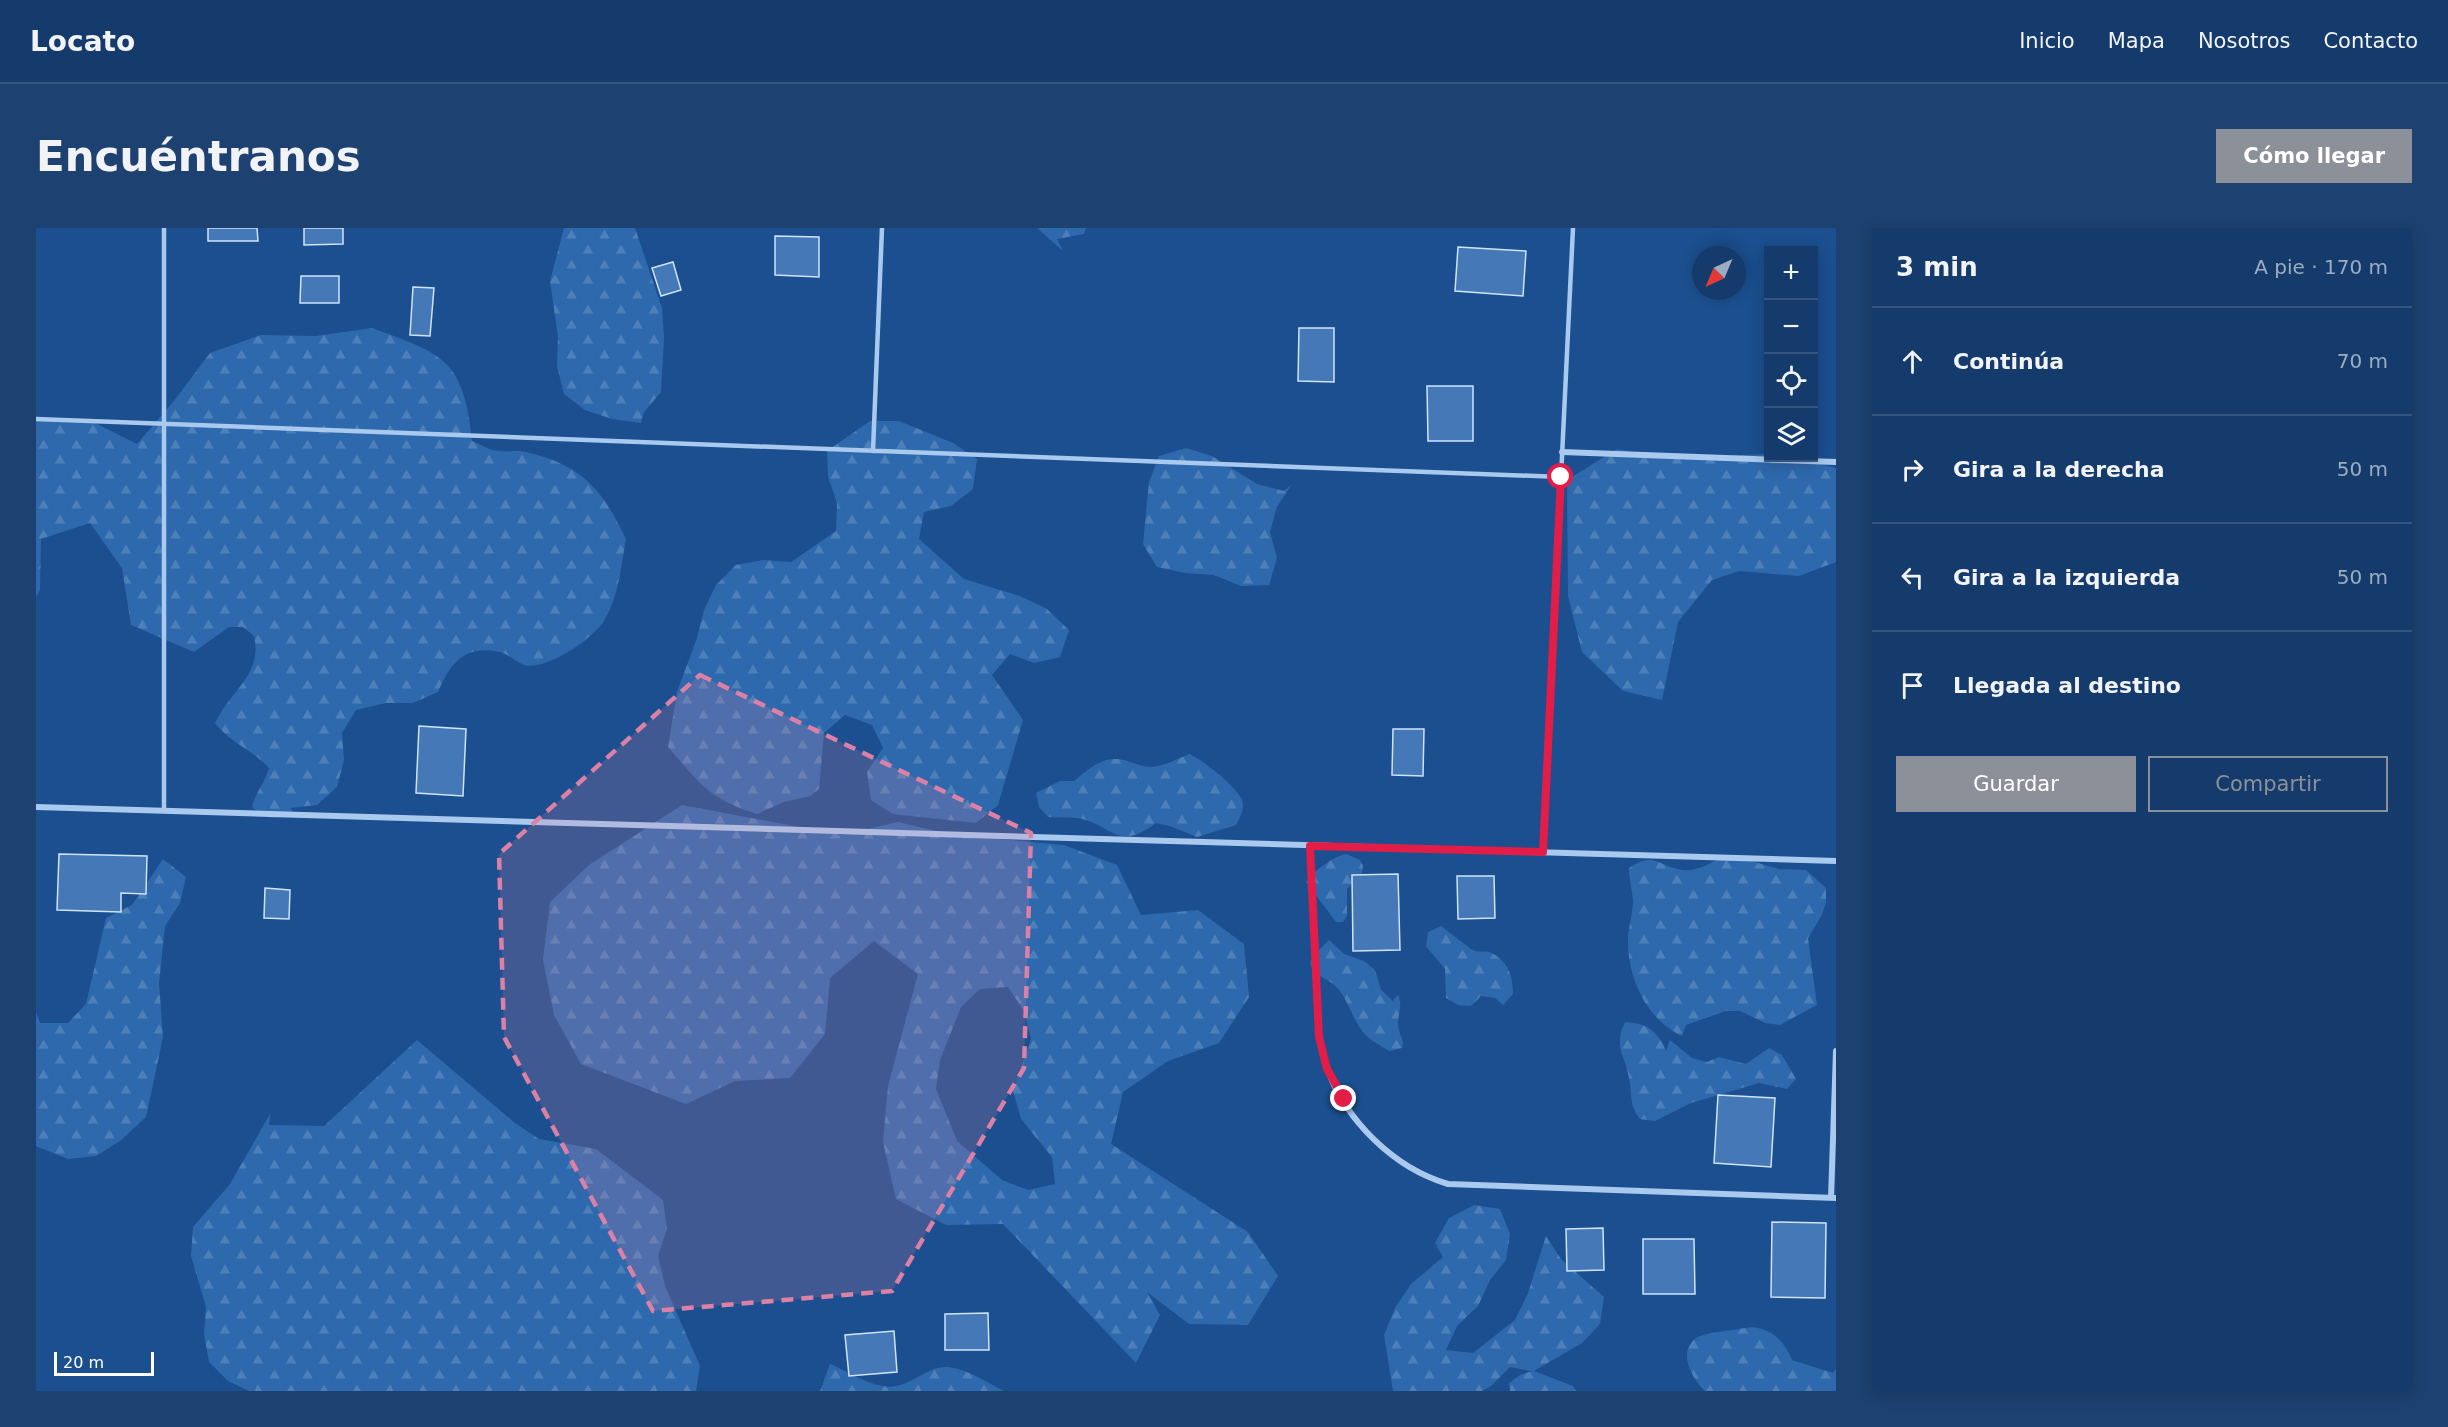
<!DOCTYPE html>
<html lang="es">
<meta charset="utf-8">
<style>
body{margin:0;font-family:"DejaVu Sans",sans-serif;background:#1d4271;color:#f1f3f6}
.controls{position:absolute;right:18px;top:18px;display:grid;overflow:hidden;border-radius:0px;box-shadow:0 3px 15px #0003}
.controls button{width:54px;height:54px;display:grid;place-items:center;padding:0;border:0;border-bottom:2px solid #33557e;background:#143b6b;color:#f1f3f6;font:30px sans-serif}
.compass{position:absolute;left:1656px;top:18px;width:54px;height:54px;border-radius:50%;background:#143b6b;box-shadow:0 3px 15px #0003;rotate:224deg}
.scale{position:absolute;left:18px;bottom:15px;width:100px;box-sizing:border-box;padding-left:6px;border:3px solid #fff;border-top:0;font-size:16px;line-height:21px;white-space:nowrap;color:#fff;-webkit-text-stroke:4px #1b4f8f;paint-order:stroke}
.stop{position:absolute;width:18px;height:18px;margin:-14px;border:4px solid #e11d48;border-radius:50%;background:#fff}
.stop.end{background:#e11d48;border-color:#fff;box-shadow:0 2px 6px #0008}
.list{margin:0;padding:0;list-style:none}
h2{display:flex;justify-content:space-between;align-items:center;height:78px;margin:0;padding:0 24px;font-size:26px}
h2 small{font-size:20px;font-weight:400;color:#9dadc1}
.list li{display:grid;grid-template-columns:39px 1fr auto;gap:18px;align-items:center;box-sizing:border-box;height:108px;padding:0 24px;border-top:2px solid #33557e}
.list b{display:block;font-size:22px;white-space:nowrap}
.list em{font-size:20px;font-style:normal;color:#9dadc1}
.actions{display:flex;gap:12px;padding:18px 24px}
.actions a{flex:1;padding:14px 0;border:2px solid #8c9099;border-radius:0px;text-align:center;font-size:21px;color:#8c9099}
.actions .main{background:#8c9099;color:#fff}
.icon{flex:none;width:33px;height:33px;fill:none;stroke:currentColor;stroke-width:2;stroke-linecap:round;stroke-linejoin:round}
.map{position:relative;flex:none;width:1800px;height:1163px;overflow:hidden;border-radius:0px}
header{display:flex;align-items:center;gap:36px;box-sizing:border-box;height:84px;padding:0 30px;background:#143b6b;border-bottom:2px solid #33557e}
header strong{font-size:28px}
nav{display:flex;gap:33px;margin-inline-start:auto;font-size:21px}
.intro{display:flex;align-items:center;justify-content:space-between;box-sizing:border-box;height:144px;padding:0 36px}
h1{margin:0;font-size:42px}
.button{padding:15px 27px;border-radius:0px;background:#8c9099;color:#fff;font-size:21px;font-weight:700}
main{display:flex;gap:36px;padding:0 36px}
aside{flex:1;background:#143b6b;border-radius:0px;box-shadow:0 3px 15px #0003}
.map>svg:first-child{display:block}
</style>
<header>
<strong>Locato</strong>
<nav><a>Inicio</a><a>Mapa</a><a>Nosotros</a><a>Contacto</a></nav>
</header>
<div class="intro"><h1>Encuéntranos</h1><a class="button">Cómo llegar</a></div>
<main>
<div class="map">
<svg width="1800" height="1163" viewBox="0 0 1800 1163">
<defs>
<pattern id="forest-firs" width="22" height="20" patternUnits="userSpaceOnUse" patternTransform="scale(1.5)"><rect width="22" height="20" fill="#2e69ad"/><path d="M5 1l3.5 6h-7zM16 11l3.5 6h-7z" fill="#4d80b9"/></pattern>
</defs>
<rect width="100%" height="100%" fill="#1b4f8f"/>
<!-- forest -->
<path fill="url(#forest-firs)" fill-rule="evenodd" d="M528 0H599L626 80 628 109 625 164 608 184 605 195 576 191 549 182 528 166 521 138 522 109 514 53Z
M1001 0H1050L1048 6 1021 11 1027 23Z
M336 100C407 126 428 131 436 213 444 216 453 222 462 223 471 224 480 222 490 224 546 237 566 261 590 311 585 338 583 367 569 391 559 410 510 443 488 437 480 434 472 426 464 424 429 416 414 435 402 464L377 475H350L320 482 306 505 308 532 301 559 281 577 254 580 257 583C239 592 231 593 216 579 219 565 229 555 233 540 217 522 193 514 179 495 194 463 227 447 218 408L207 399H193L158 424 95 397 86 340 54 295 5 311 4 362 0 369V190L53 192 101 216 138 173 174 125 225 107 280 108Z
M834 193H863L917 215 941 231 937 261 915 278 888 284 883 311 928 351 984 368 1011 381 1033 402 1024 429 998 435 974 426 956 447 987 492 962 577 940 595 857 586 835 572 831 544 847 520 836 497 809 487 788 505 783 561 774 568 748 574 721 586C672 570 665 557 632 519L641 464 661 410 668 382 680 357 700 337 727 332 755 334 800 303 801 275 792 249 791 223Z
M1150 220 1176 228 1221 256 1248 263 1256 256 1241 279 1234 304 1241 330 1233 357 1205 358 1178 347 1149 345 1121 339 1107 316 1113 254 1123 228Z
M1581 221 1632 230 1732 226V230H1760L1800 240V334L1763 348 1703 343 1676 352 1642 394 1626 472 1587 463 1546 424 1532 368 1531 252Z
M1153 526C1165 530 1199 558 1205 570 1210 579 1204 589 1200 597L1161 609 1134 598 1120 595C1080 625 1077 596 1041 590 1032 589 1022 590 1012 589L1003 579 1000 565 1024 553H1038C1055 539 1069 526 1091 533 1098 535 1107 539 1114 539 1127 539 1141 531 1153 526Z
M646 577 805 607 862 594 917 607 1028 617 1081 637 1105 687 1162 682 1208 716 1213 769 1183 815 1132 833 1087 864 1075 916 1212 1004 1242 1048 1212 1097 1153 1096 1111 1064 1124 1087 1100 1135 967 996 910 997 860 971 847 914 852 858 882 746 838 713 794 750 789 806 754 850 699 853 650 876 545 836 518 787 507 732 514 674 553 637ZM972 759 988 783 995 811 977 863 985 891 1016 929 1019 956 992 962 966 952 921 913 900 861 904 832 925 779 944 761Z
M1310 626 1324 632 1327 638 1326 645 1311 661V688L1307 694H1300L1270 654C1279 642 1296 629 1310 626Z
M1687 629H1701L1743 641 1770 642 1790 660V674L1786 687 1772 710 1781 777 1744 797 1729 795 1704 783H1690L1650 797 1646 808C1611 792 1592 751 1592 713 1592 699 1597 686 1597 672 1596 661 1593 652 1593 640 1619 623 1621 638 1646 642 1661 644 1674 635 1687 629Z
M127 631 150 649 144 675 129 698 123 755 127 809 110 889 84 913 60 928 32 931 0 918V784L4 795H32L50 776 70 690 96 677Z
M1405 698C1412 703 1434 721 1439 723 1444 724 1449 723 1453 724 1472 732 1477 748 1477 766L1467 777 1459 770 1445 768 1435 778 1422 777 1410 770 1409 741 1390 718 1392 704Z
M1293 712 1308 726 1328 733 1339 742 1345 762 1359 775 1357 772 1362 767C1367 777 1362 786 1362 796 1362 806 1369 811 1366 820L1353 823C1344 817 1333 812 1327 804 1317 792 1313 775 1304 763 1293 749 1284 753 1274 736L1277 728Z
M1589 794C1611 795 1622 803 1630 823L1634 812 1656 830 1671 834 1683 829 1710 836 1733 820 1746 827 1760 851 1751 861 1723 855 1655 875 1619 893 1604 891C1592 875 1597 868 1593 850 1589 826 1577 820 1589 794Z
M381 812 479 895 503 911 560 921 627 972 631 1001 622 1028 629 1058 664 1138 660 1163H213L192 1153 173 1134 168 1106 170 1079 155 1028 157 999 194 956 234 886 233 897 288 898Z
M1438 977 1464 981 1474 1006 1470 1032 1454 1052 1442 1078 1421 1098 1410 1122 1437 1125 1479 1092 1492 1065 1510 1008 1525 1031 1568 1069 1564 1096 1546 1115 1498 1143 1537 1158 1540 1163H1474L1473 1155 1484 1147 1496 1143 1474 1139 1455 1158 1446 1163H1357L1348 1107 1359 1080 1375 1056 1407 1029 1399 1015 1413 990Z
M1715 1099C1736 1101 1748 1112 1756 1132L1797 1145 1800 1141V1163H1669C1656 1151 1641 1124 1660 1110 1669 1104 1702 1102 1715 1099Z
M794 1136C810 1143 829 1155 846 1158 872 1163 890 1137 912 1139 931 1141 952 1155 968 1163H784Z"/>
<!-- building -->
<path fill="#4478b7" stroke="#cfe3fa" stroke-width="1.5" d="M172 0H221L222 13H172Z
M268 0H307V16L268 17Z
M739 8 783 9V49L739 47Z
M1422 19 1490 23 1487 68 1419 63Z
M637 34 645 62 625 68 616 40Z
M265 48H303V75H264Z
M377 59 398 60 394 108 374 107Z
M1263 100H1298V154L1262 153Z
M1391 158H1437V213H1392Z
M383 498 430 501 427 568 380 565Z
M1357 501H1388L1387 548 1356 547Z
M23 626 111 628 110 666 85 665V684L21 682Z
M1362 646 1364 722 1317 723 1316 647Z
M1421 648H1458L1459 690 1422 691Z
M229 660 254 662 253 691 228 690Z
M1682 867 1739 870 1735 939 1678 935Z
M1736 994 1790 995 1789 1070 1735 1069Z
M1567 1000 1568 1042 1531 1043 1530 1001Z
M1607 1011H1658L1659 1066H1607Z
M952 1085 953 1122H909V1086Z
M858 1103 861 1144 813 1148 809 1107Z"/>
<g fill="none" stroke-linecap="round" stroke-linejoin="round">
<!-- service -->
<path stroke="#a9c9ee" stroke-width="4.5" d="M0 191 1525 249
M837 223 846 0
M128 583V0
M1507 624 1537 0"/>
<!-- minor -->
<path stroke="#a9c9ee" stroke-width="6" d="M1526 224 1800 234
M0 579 1800 633
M1274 618C1276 662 1278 706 1280 750 1282 780 1280 812 1291 840 1310 893 1358 940 1412 956L1800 970
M1795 970 1800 823"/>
</g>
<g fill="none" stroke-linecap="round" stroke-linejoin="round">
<!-- route -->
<path stroke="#e11d48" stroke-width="8" d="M1308 871 1291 841 1283 809 1274 618 1507 624 1525 249"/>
</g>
<!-- marked area -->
<path fill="#dd80a5" fill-opacity="0.2" stroke="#dd80a5" stroke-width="4.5" stroke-dasharray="12 8" stroke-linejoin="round" d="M664 447 995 605 988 840 856 1063 617 1083 468 809 463 626Z"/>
</svg>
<div class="controls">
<button>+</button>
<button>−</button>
<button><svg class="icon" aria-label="locate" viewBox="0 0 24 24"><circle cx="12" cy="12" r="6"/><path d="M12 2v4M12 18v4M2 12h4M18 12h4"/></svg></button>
<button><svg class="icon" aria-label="layers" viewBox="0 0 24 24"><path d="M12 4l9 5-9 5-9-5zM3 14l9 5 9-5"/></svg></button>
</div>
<svg class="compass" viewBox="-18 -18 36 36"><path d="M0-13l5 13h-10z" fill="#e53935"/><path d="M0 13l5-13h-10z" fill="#9dadc1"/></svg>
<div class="scale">20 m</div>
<div class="stop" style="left:1525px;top:249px"></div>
<div class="stop end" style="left:1308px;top:871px"></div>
</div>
<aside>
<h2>3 min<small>A pie · 170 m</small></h2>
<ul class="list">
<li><svg class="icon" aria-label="ahead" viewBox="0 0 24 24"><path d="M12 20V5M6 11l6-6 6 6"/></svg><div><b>Continúa</b></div><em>70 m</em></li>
<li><svg class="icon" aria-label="right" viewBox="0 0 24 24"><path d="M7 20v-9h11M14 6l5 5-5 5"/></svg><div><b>Gira a la derecha</b></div><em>50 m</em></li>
<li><svg class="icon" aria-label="left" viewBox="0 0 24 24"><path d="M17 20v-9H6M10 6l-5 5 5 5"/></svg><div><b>Gira a la izquierda</b></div><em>50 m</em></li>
<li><svg class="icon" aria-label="arrive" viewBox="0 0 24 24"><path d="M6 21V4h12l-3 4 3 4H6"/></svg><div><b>Llegada al destino</b></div></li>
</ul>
<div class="actions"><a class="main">Guardar</a><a>Compartir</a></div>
</aside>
</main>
